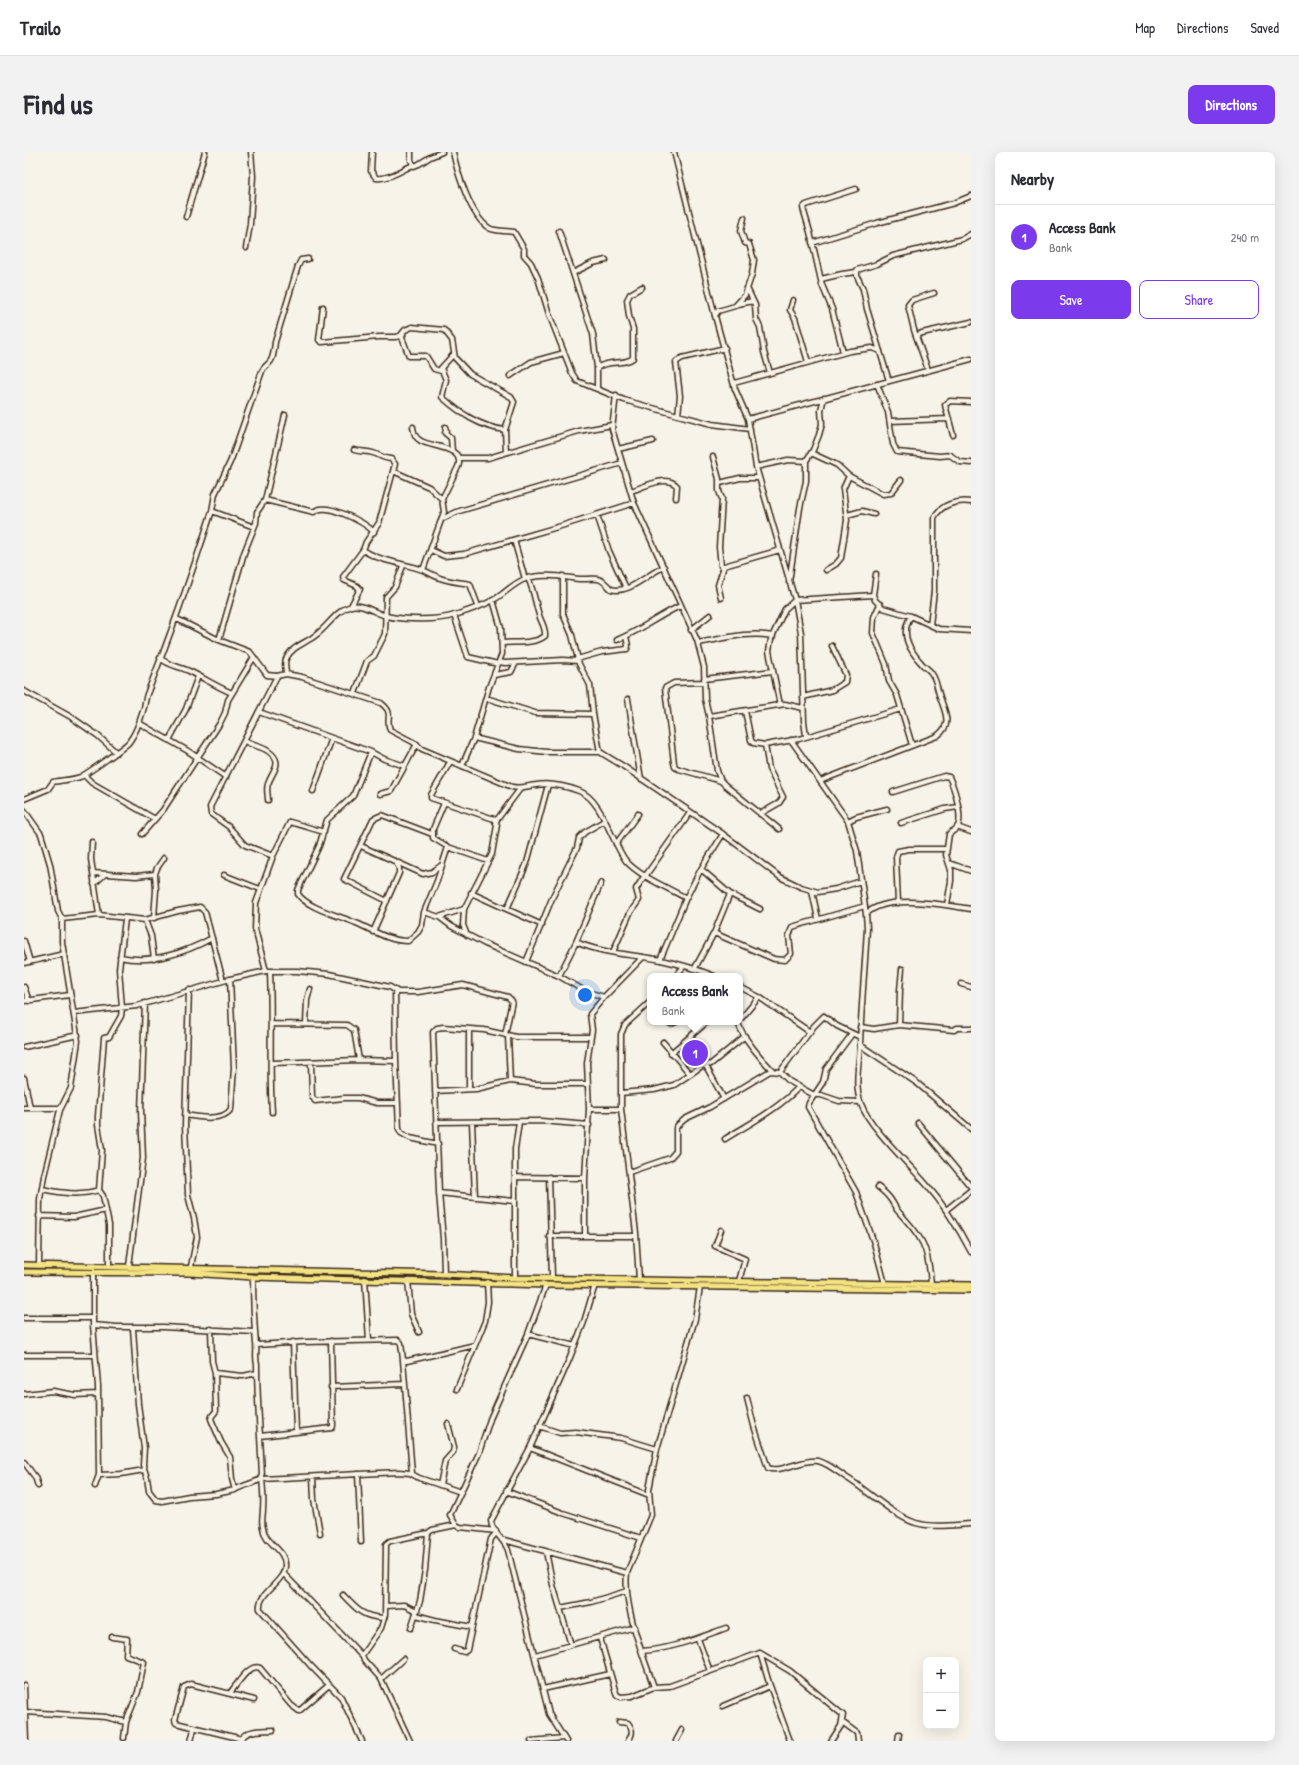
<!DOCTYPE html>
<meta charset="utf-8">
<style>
body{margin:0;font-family:"Patrick Hand",sans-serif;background:#f2f2f3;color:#2b2b33}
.controls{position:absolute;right:12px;bottom:12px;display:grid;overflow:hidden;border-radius:8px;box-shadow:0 4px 16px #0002}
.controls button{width:36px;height:36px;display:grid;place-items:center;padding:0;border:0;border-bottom:1px solid #e1e1e2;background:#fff;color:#2b2b33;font:20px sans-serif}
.you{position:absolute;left:561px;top:843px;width:14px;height:14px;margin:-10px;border:3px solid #fff;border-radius:50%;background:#1a73e8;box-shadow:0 0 0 6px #1a73e833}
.badge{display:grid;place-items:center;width:26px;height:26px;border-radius:50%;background:#7c3aed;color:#fff;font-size:13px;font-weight:700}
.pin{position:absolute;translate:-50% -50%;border:2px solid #fff;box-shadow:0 1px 4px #0006}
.popup{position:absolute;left:623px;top:821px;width:96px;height:52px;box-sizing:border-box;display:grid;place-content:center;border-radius:8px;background:#fff;filter:drop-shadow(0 1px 3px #0005);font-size:13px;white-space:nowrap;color:#7c7c81}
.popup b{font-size:15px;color:#2b2b33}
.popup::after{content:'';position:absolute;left:50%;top:100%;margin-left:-8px;border:8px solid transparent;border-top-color:#fff}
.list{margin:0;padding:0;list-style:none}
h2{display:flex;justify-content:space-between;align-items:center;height:52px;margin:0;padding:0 16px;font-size:17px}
h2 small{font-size:13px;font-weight:400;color:#7c7c81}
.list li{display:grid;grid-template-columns:26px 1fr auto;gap:12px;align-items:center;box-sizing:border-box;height:64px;padding:0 16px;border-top:1px solid #e1e1e2}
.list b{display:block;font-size:15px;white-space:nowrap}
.list p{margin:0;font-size:13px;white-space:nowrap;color:#7c7c81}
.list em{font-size:13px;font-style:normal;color:#7c7c81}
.actions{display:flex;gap:8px;padding:12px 16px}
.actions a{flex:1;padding:9px 0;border:1px solid #7c3aed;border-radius:8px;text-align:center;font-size:14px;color:#7c3aed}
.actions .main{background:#7c3aed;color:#fff}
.map{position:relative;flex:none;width:947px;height:1589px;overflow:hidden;border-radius:8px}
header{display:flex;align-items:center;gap:24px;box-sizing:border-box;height:56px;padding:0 20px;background:#fff;border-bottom:1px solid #e1e1e2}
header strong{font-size:19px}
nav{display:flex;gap:22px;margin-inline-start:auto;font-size:14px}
.intro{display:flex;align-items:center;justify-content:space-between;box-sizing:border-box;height:96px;padding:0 24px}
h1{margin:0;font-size:28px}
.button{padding:10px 18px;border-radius:8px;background:#7c3aed;color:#fff;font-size:14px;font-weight:700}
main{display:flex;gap:24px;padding:0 24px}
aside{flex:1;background:#fff;border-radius:8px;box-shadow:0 4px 16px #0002}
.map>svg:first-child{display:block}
</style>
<header>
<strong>Trailo</strong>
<nav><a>Map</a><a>Directions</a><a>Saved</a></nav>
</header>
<div class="intro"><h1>Find us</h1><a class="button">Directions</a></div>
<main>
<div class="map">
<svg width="947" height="1589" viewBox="0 0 947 1589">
<rect width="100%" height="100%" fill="#f7f3e8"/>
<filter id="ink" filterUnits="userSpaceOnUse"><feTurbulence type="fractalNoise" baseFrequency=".025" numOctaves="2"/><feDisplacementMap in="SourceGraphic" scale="8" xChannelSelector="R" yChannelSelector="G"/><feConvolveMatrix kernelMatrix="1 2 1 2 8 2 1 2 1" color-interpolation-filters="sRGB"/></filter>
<g filter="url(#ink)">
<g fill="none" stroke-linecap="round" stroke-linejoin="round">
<!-- minor casing -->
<g stroke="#3b2a1e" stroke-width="7">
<path id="minor" d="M348 0 347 19 352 26C364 28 378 18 389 13
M387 0V8L390 14 395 12 406 5 418 0
M429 0C433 20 447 65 465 76 472 80 482 78 490 80L500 97V103L507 111 514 126 525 162 548 221 553 229 600 248 654 263 688 272 726 277
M650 0 691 164 711 237 724 267 732 315 771 448 777 481 780 569 782 584
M162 65 181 0
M535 79 569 182 573 216V237
M788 91 853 71 930 51 947 44
M222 96 226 72 229 24 227 0
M549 121 569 111 582 108
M797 127 818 122 832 120
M723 136 731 153 732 167 736 175 740 200 746 221
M769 148 766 158 771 166 784 210
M714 152 729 149
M299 155 295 188 298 190 355 185H372L379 183
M691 164 694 159 711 154 721 143 728 122 730 108 725 92 721 91 717 79 720 66
M892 184 898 181 947 170
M819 200 808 157 798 133 786 80 779 56 782 53 832 37
M429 203 417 216 422 228 418 245C436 261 456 275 481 278
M573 216C586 207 599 214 609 206V177L605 164 603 148 606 142 618 135
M904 218 890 178 884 153 888 148 910 141
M417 219 410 217 402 204H385L377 183 381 178 388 175 420 178 428 188 431 206 446 222 487 245 490 250 481 278 482 300
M486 224 507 210 540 201
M865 229 843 157 839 137 833 124V118L853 112 869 104 938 87 947 82
M710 231 826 199 848 196 856 199
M853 232 864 260 869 292 873 300 916 304 926 303 936 310 947 311
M592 243 588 277 610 351 673 488 680 515 681 547 685 564 693 619 697 629 701 633 755 677
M654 263 656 244 652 210 658 206 701 196
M724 267 947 207
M866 269 925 267
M389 275C390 281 391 286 397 289 407 295 442 295 434 315L418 347
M421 275 422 278 421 281 427 286 428 299
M929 283 921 253 926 249 947 250
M594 297 629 289
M787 301 813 313 825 324 859 342 867 341 877 328
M689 305 695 327V339L698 347 695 395 697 414H700L756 398
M435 306H464L555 279 588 273
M732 315 764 308 782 309
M369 319 405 335 418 347 420 360 399 418
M696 331 716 326H735
M607 339C620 335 643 322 653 334L652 346
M241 348 290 360C301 349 340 370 350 380
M188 359 230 375
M573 363 585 399 602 436
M823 363 838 359 850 362
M418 367 432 360 598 311
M490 388 501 427
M339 398C357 410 380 411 399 418 404 420 410 424 416 426 426 430 436 430 446 432L454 454
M407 398 420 404 440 402 537 374 610 351
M802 418 812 412 817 406 823 368 819 337 825 324
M852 422 849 443 851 448 859 456 887 464 915 477 947 479
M539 424V462L548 483 555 512 566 533 569 562 576 600
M765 430 776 356 782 329V309L789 298 795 283 798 272 797 258 800 246
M697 446 694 433 700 414
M856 452 850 465 849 481 862 512 865 529 873 543 888 593
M327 454 336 437 333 434 320 428 319 425 339 398 342 390 355 371 371 312 367 307C360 307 356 303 349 301 343 299 337 300 330 298
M430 463 444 505 474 512
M153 467 195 488 226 500 243 523 253 524 262 522 278 525 357 551C371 562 361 565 366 578L389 590 398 597 488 635C497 637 503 634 512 633 526 631 541 634 555 639 578 647 587 689 602 709 615 724 644 736 662 746
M906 473 910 439V366C917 352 933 348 947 350
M667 478 686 463
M195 488 220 401 232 371 233 360 241 348 261 263
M593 488C616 479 634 464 656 454
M479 491C491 490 511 492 521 484 522 476 517 470 515 463 511 450 510 439 504 426
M674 491C698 487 724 479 749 484
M136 506C145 514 155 514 165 519 180 526 193 535 208 541
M553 507 578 500 603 497 604 494 602 484
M475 510 481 511 539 508 554 509
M262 522C262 517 260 511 262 507 268 494 282 491 292 483 304 474 313 458 327 454 338 451 351 461 362 464 381 468 413 469 431 463 444 459 459 454 471 447 481 441 490 431 501 427 519 421 538 425 556 427 574 428 573 422 587 437 605 443 624 421 640 415
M470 523 487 520 492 511
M680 527 749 519
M680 530 650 531 641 536 650 611 651 615 655 617 697 629
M0 539 47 565 73 583 92 600
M331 541 343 509 350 504 361 482 362 445 371 435 379 414
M779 545 808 538 821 530 822 523 808 494
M462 546 511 561 569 562
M604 547 617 627
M756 553 745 499 747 487 761 457 771 448 849 443
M721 559 727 588 729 591 741 593 775 587 877 557
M235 560 347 600 360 607 381 614
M685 564 761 552 779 556
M115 571 164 599 202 625
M450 586 495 597 523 600H576L599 614 699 682 756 725 777 735 794 740 812 737 837 729
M145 588 162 557 174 524
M767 588 824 669 833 699 842 762 843 776C841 815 837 855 836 894 835 912 830 934 837 952 846 976 884 1011 902 1032 920 1053 934 1075 947 1100
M221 589C228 594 237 594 244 599 261 611 248 619 244 632 242 637 244 643 244 648
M347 600 329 644 303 668 295 694 274 738V742C283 756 316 764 332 771 349 778 364 789 384 789L394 780 398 773 400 760 413 729 424 695
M438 614 450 586 465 535 478 502 477 476 469 448
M60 623 68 631 131 667
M796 629 913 584C929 573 921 560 916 545 913 538 913 529 908 522 906 518 902 516 899 513 886 499 875 482 887 464
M289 639 308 586
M869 640 920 624 925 625C930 635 940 666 933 676 931 678 927 680 925 682L922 703 927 718V729L923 753
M356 642 367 639 393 592
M0 647 24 637 29 630C38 628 48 628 56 625 63 622 101 595 105 590 112 581 116 569 119 559 121 554 121 547 123 542 147 482 168 421 188 359L191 342 207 308 238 219C240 215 241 215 244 212 250 208 250 197 251 190L274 114 277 108 284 107
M420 651 409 677V686L424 695 464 709
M0 658 17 682 26 712 34 759 38 767V790L54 889 47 936 36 958 20 1024 16 1047 15 1113
M736 662 755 651 759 645 745 617 741 593
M472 669 496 637
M824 669 832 665 863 657
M877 671 921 657 934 655
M933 675 947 680
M118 682 139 658 196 571 201 561 204 548 230 505
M68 690 67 707 75 763
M592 692 614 662
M337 694 399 722 408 720 418 713
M249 704 221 693 205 675 187 662 186 655 253 524
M925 711 947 719
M677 717 706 742 736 757
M69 721 112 724 131 722
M200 723 236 737
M622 723 666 661
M70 732 80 723
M788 739 794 767
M447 741 518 773
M363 749 320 727 349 667 358 663 408 682
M874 751 872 705 874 699 885 697H922
M440 757 439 773 443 783
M483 757 503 711 524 633
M400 760 415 765 427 774 461 792 535 824 561 839 580 845
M842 762C863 741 921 753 947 757
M415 765 440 757 468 702 473 673 470 667 407 646V643L426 610
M130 766 132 738 131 722 133 716 140 706
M38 767 75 763 121 768 154 759 176 755 181 760 199 829
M121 768 127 784 130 807
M349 780 375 721V716L371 709
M690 781 750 807 761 808 767 802 765 784 768 775 841 754
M0 789 6 810
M552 790C579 802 608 802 637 808 655 812 673 817 690 824
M589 800 606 761 615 748 612 737 621 723
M96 805C127 812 161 801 188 786
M636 808 662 746 677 717 699 682
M502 810 529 744 553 696 555 686 561 680 580 669
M0 811 40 802
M671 816 690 781 706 742
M242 819 231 777 232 751 249 704 266 670 300 680
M246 820C248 866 245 913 248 960
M535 824 552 790 577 731
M652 824 660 814
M937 832 947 835
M0 835 5 849
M716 835 735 845 786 880
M165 838 161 973 164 1043 170 1066 173 1085 166 1119
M371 838 372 909 375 977 377 981 386 986 414 992
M0 849 46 843
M50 861 113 854 206 827 242 819H273L305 822 366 835 374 840H394L439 833 484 845 488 849 481 883
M716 868 735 845
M644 870 647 872 652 870
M714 870C717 884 739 909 749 919
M247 872 323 873 330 878 335 908
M282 872 283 848 286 837
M875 873 876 838 878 817
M836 875 850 877 875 873 930 878 933 876H947
M445 877V937
M828 882 802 917 799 930 785 951 784 955 832 1040 850 1091 861 1132
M484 884 486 929
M639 890 666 922
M836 893 893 931 947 977
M0 895 54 883
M647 901 683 870
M287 910 288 944 291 949 320 946H334L353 951H374
M248 911 335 908 372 909
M682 914 700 947
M756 920 790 874 800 864 813 874 836 885
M0 926 6 956
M411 939 452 937 486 929 512 932H564
M597 941 630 938 650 933 678 914 687 912 721 884
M0 956H37
M565 957H597
M161 963C173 965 199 970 207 957L210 916 206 827
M412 970 517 969 565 973
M448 970 451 1045
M894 971 947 1035
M701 987C727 971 754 957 775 935
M605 1020 646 1006 652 999V976L654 973 661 967 686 955 746 919 756 920 765 929 790 943H797L815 949 836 950
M491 1025 561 1026
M525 1025 528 1126
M854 1035C859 1039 863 1042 867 1048 869 1051 871 1055 873 1058 899 1087 904 1093 907 1132
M18 1037C38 1041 55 1044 75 1038
M415 1041 490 1049
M922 1058 947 1038
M15 1064 50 1065 82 1058
M697 1078 691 1094 721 1107 715 1129
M525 1084H612
M561 1084V1026L565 957 563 911 568 878 566 862 581 844 619 805
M85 1114V1073L79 1044 75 1038 78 998 74 973V964L80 886 85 885 97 864 98 856 95 817 101 767
M105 1114 119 1006 117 959 121 851
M69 1121V1173L74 1234 75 1323 71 1334
M420 1122 419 1087 415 1041 409 880 413 876 419 875 460 878 492 885H567
M229 1125C229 1148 230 1169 232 1192 233 1200 231 1204 233 1213 233 1251 237 1289 238 1327 239 1337 240 1347 239 1357 239 1364 237 1369 239 1376 241 1392 262 1397 261 1414 261 1430 233 1441 236 1457L286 1513 317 1545 338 1589
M491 1126V997L495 970
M341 1127 345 1188
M384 1128 387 1162 395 1180
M615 1128 612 1081 597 957V882L601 873 626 850
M0 1166H69
M69 1173 93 1175H139L230 1180
M109 1176 114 1252 120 1296 119 1313 123 1326 125 1339 132 1348 138 1349 165 1344 192 1342 211 1338C214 1335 232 1330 238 1327L375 1320 386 1321 395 1326 437 1340
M187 1177 188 1209 191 1221 192 1259 188 1264 187 1267 197 1290 206 1305 208 1327 211 1338
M504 1182 551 1194
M269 1190 272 1280
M233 1193 281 1190 374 1188 377 1191 379 1208 388 1321
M0 1203H71
M379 1208 383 1209 451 1193
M191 1221 219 1224 233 1221
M307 1235 380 1232
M433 1237 461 1169 464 1150 463 1130
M0 1242 29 1239 51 1243 74 1242
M723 1246 730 1274 744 1316C756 1322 779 1306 794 1309 804 1311 815 1321 823 1326 843 1338 871 1365 892 1371 910 1376 929 1373 947 1372
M515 1274 536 1281 552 1280 597 1286 633 1297
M236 1284 308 1276 309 1274 307 1189
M506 1296 625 1343
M0 1310 11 1325 14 1334
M334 1322 337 1390
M75 1323 97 1322 120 1318
M289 1325 290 1347 296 1381
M416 1333 421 1309 429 1300 430 1295 424 1272
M482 1339 539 1361 617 1386
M472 1379 436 1375 432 1373 426 1363 455 1301 466 1267 504 1182 522 1133
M480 1388 603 1421
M522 1400 529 1433 547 1493
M260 1422 338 1504
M319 1443C333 1458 339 1465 359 1466
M362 1454 380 1453 393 1459
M536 1456 567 1450 603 1439
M392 1463 411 1468 448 1475
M387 1476 396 1449 401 1418 404 1381 408 1378 432 1373
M88 1485 103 1487 102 1503 120 1510 114 1540 102 1570 100 1586
M576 1486 591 1538 593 1543 597 1545 608 1544 630 1535 646 1534 736 1501
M674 1487 686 1519
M430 1497 440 1500 443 1498 467 1387 472 1381
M618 1499C648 1497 674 1486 702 1476
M736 1501 766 1519 819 1563 817 1574 807 1589
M736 1501 746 1534 766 1589
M511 1503 611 1475
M357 1527 379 1507
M0 1533 2 1589
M630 1535C619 1504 599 1454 603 1421L627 1363 625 1338 627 1327 633 1297 671 1167 676 1135
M519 1537 586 1522
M206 1541C213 1533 225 1511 236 1516L267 1553 275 1559 305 1533
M699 1554 746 1534
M1 1560 82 1565 102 1570
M595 1570 604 1571C609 1578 609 1582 604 1589
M818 1570 833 1581 834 1589
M217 1587C223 1577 238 1579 249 1578
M167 1589 170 1577
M217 1589V1587L214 1586 152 1571 151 1568 160 1535 167 1532 230 1548
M386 1589 357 1527 340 1508 338 1503 357 1476 361 1463 362 1392 366 1389 404 1381
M507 1589 540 1586
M542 1589 525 1562 484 1398C480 1387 467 1379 467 1369L506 1296 545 1208 560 1170 571 1133
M652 1589 658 1578
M874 1589 875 1582"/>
</g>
<!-- major casing -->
<g stroke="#3b2a1e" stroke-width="8">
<path id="major" d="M0 1113 420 1122 491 1126 947 1133
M0 1120 165 1121 229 1125 522 1133 947 1138"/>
</g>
<!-- minor -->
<use href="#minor" stroke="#f7f3e8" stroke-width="4"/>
<!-- major -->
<use href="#major" stroke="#f4e382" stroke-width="5"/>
</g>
</g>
</svg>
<div class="controls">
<button>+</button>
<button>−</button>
</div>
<div class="you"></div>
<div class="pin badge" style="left:671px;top:901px">1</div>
<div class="popup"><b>Access Bank</b>Bank</div>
</div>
<aside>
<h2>Nearby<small></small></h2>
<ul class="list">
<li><span class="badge">1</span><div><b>Access Bank</b><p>Bank</p></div><em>240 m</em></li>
</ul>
<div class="actions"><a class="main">Save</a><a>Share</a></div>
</aside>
</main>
